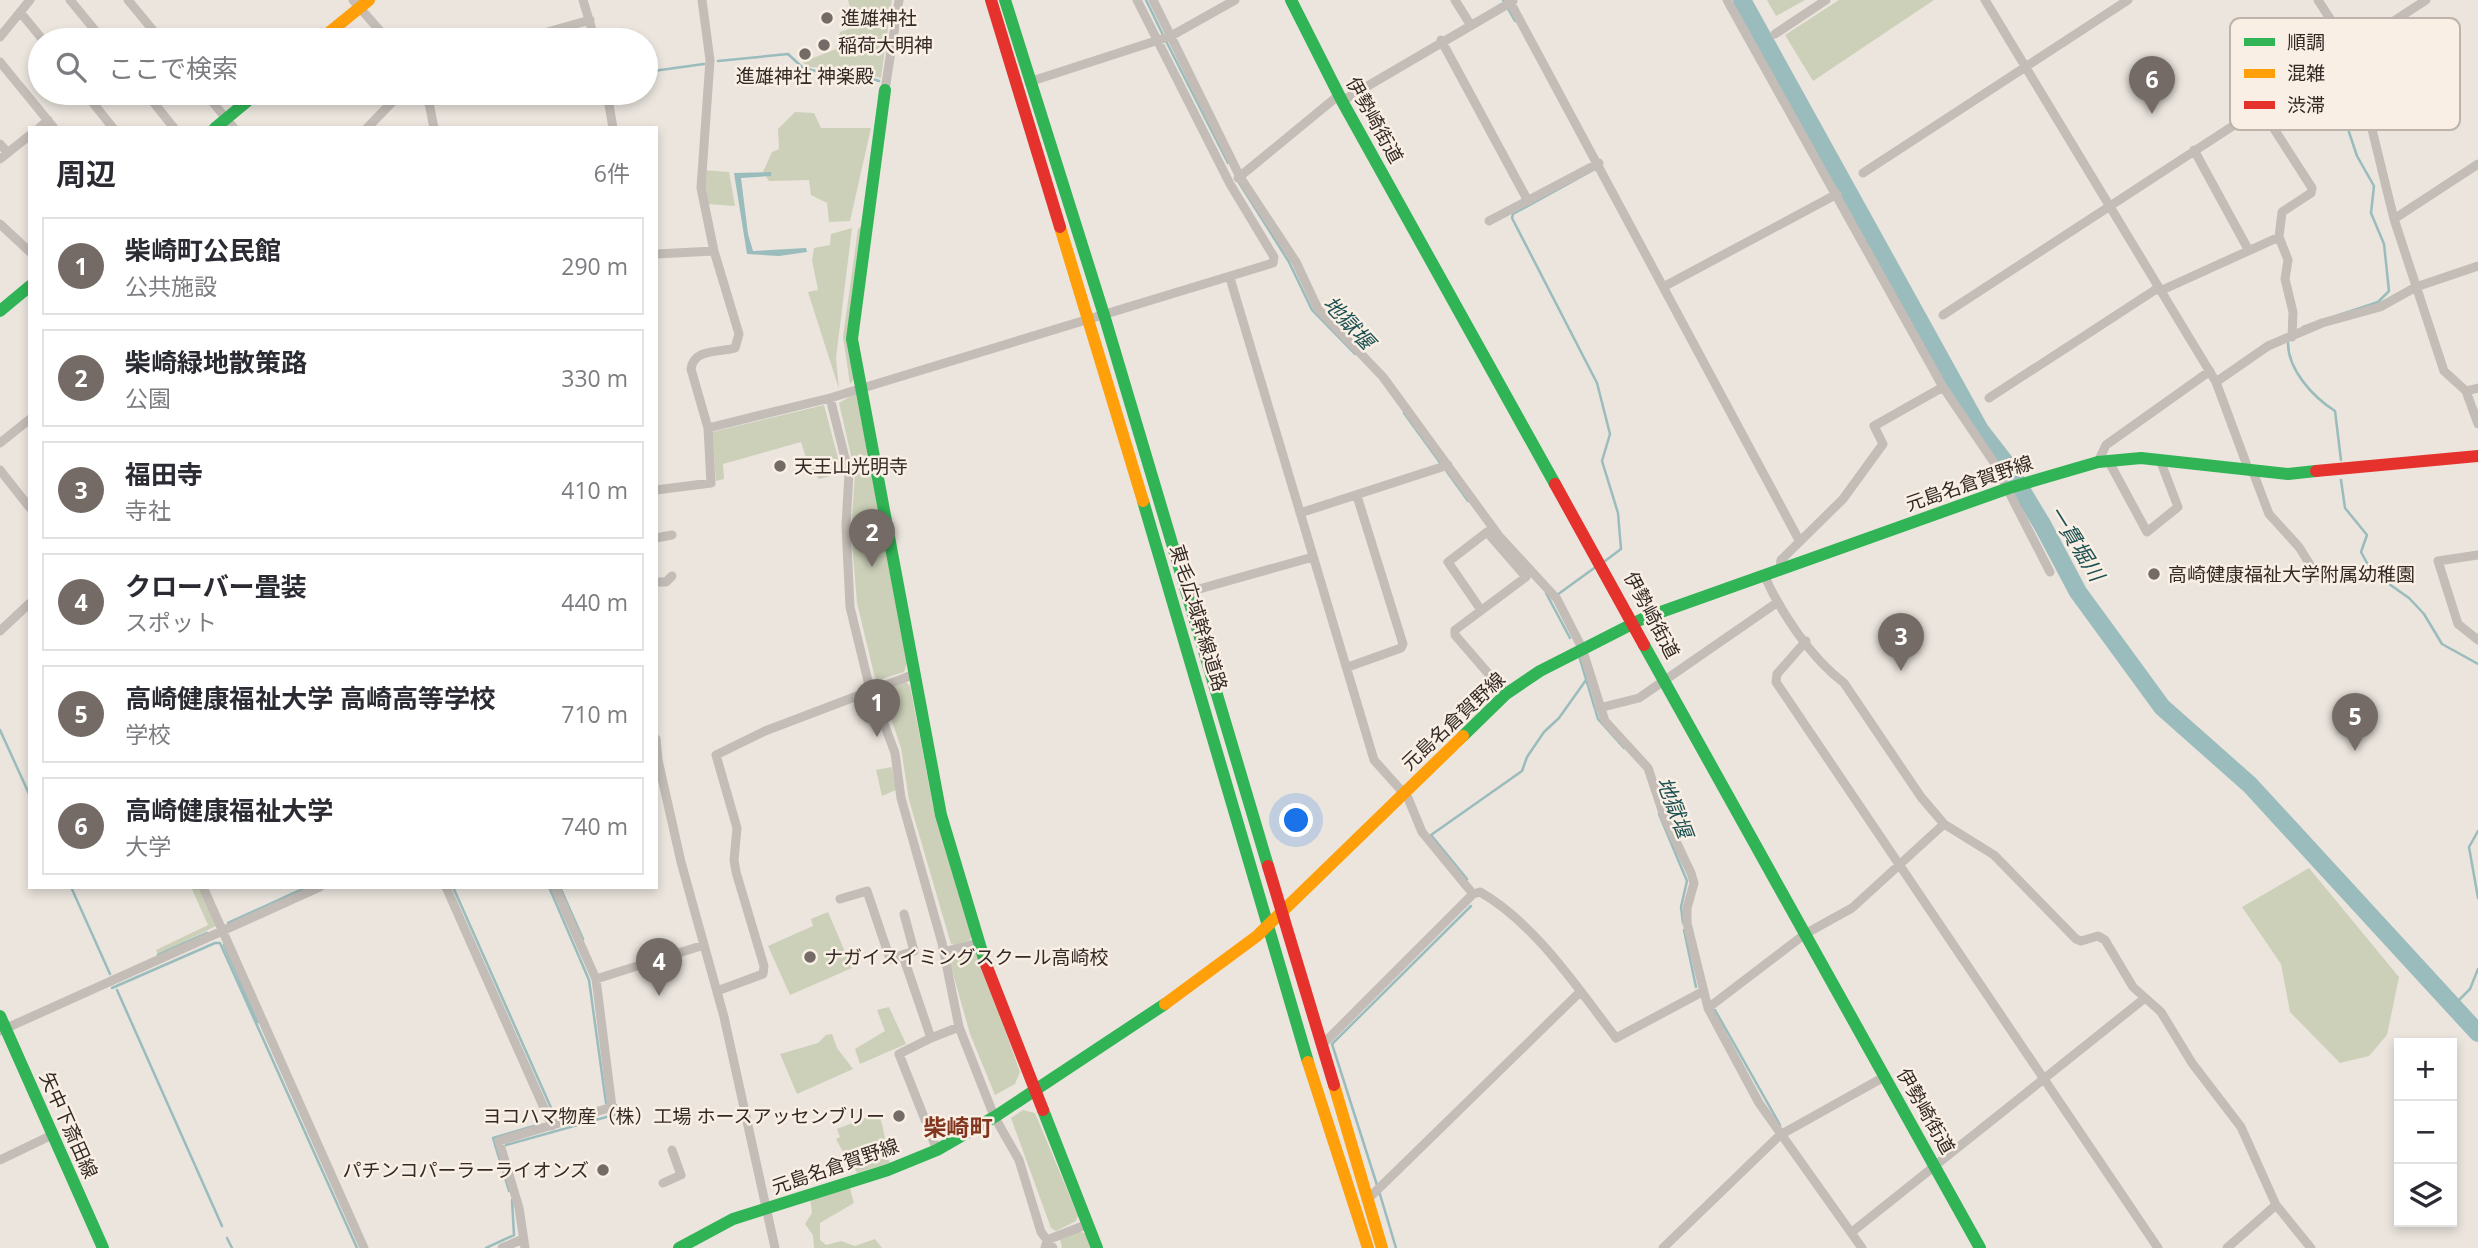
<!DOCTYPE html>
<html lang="ja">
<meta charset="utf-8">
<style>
body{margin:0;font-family:"Open Sans","Noto Sans JP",sans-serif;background:#f2f2f3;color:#2b2b33}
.controls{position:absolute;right:21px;bottom:21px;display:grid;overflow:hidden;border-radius:0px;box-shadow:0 4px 10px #0003}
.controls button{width:63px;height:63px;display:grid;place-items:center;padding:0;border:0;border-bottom:2px solid #e1e1e2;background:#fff;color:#2b2b33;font:35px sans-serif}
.you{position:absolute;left:1297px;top:821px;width:24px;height:24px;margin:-18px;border:5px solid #fff;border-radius:50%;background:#1a73e8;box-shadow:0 0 0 10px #1a73e833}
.badge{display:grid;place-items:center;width:46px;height:46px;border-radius:50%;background:#746b66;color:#fff;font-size:23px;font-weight:700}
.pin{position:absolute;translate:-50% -58px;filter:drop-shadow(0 2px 4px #0008)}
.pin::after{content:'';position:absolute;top:37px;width:24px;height:21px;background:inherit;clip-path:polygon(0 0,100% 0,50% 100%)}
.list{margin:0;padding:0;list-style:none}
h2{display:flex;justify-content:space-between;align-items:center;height:91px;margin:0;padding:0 28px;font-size:30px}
h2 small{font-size:23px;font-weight:400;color:#7c7c81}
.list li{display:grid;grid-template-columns:46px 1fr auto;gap:21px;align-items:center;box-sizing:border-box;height:98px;margin:0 14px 14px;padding:0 14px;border:2px solid #e1e1e2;border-radius:0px}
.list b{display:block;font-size:26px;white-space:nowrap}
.list p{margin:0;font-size:23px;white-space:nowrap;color:#7c7c81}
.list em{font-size:23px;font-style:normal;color:#7c7c81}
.icon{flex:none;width:38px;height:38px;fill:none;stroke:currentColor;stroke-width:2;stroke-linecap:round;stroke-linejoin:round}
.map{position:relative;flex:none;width:2478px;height:1248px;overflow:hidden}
.search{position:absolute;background:#fff;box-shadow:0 4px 10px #0003;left:28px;top:28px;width:630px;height:77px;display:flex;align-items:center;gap:18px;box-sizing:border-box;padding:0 24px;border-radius:38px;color:#7c7c81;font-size:26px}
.panel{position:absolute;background:#fff;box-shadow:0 4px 10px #0003;left:28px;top:126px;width:630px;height:763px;border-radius:0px}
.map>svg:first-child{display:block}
</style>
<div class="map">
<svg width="2478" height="1248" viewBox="0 0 2478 1248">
<rect width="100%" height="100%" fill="#ebe5de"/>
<!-- green -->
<path fill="#ccd0b8" d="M832 0H892L881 78 848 68 807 67 803 62 836 49 840 32 848 29 853 19 848 0Z
M1767 0H1805L1776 16Z
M1839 0H1934L1813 81 1785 35Z
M795 112 814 113 821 128H871L850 221 829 222 827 203 811 195 809 180 769 181 763 172 772 152 779 149 778 129Z
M703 170 729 172 735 206 706 204Z
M863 225 854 379 850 384 843 337 858 229Z
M852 228 836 358 839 389 808 292 818 290 812 260 814 248 830 245 831 234Z
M856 393 907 663 904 672 878 680 875 678 857 603 851 532 855 473 839 403Z
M824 405 842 473 819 479 808 464 801 442 723 464 724 479 716 481 712 432Z
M906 682 910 686 933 806 972 935 970 940 955 945 951 944 909 800 901 748 882 691Z
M892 767 896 790 882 796 876 770Z
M2309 868 2399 977 2387 1035 2369 1056 2340 1063 2290 1012 2281 964 2242 907Z
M191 887H199L216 926 158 955 156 950 208 925Z
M828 912 852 968 790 995 768 946 813 926 811 919Z
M971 949 978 954 1020 1072 1015 1084 995 1095 970 1034 950 963 954 956Z
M889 1007 906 1044 860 1064 855 1049 885 1031 877 1010Z
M832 1034 837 1048 853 1069 797 1094 780 1054 818 1043 826 1035Z
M1023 1110 1035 1113 1078 1216 1076 1221 1056 1231 1051 1228 1011 1118Z
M878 1113C886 1130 884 1147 890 1163L857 1173 847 1151 843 1152 836 1139 840 1137 837 1129Z
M849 1185 854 1203 820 1223V1240L826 1245 841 1241 855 1246 875 1239 882 1248H814L813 1235 805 1224 812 1213 810 1197Z
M1079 1231 1086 1234 1091 1248H1062L1060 1239Z"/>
<!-- water -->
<path fill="#9abcbc" d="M771 172V176L741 178 748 234 753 251 806 248 807 252 779 256 747 254 734 173Z"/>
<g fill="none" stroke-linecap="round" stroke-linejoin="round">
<!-- stream -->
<path stroke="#9abcbc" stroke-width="2.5" d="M1146 0 1163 35
M1503 0 1515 21
M1166 41 1228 163
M718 61 788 54 802 67 815 71H847L879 81
M646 72 704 64
M614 96 618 93
M1595 169 1513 214 1512 218 1597 383 1610 434 1602 461 1618 513 1621 549 1605 561
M1238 181 1289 262 1312 310 1355 354
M2303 327 2378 302 2389 291 2384 244 2371 213 2374 186 2357 156 2347 126 2318 81 2347 61
M2288 343C2288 370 2313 397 2335 411L2341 460
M1404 413 1441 464
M1445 469 1468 501
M2341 480 2345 508 2367 535 2361 552 2372 572 2409 598 2424 614 2442 644 2478 664
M1546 593 1570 638
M1557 595 1597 566
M1579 656 1598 719 1624 748
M0 730 30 796
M1659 814 1687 881 1681 907 1683 923
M2478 831 2469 847 2478 898
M1467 879 1431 835 1522 771 1527 757 1544 732 1559 718 1586 680
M71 887 110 974
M453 887 552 1110
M549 887 589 980 606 1103
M560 887 583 939
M228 923 307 887
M1684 930 1696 987
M224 945 258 1022
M158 955 207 933
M112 988 215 943H220L357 1248
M117 990 222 1226
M2452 1007 2470 989 2478 969
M1715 1010 1780 1125
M506 1145 617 1114 616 1105
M1377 1185 1332 1044 1471 906
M509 1191 493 1138 534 1126
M1379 1191 1396 1248
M227 1238 232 1248
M486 1248 514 1235 512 1200"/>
<!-- river -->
<path stroke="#9abcbc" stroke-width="18" d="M1742 0 1980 430 2004 461 2043 526 2078 592 2162 707 2250 785 2478 1033"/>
<!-- street -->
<path stroke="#c3bcb7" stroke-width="9" d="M70 0 103 40
M128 0 161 40
M353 0 388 40
M583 0 595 40
M702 0 710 60 701 188 714 251 739 334 735 348C718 353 694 348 691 369L708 428
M1153 0 1240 177 1296 262 1318 309 1383 377 1499 536 1557 599 1582 648 1605 721 1648 768 1664 816 1691 873 1694 883 1687 908V923L1708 1008 1759 1103 1862 1248
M1455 0 1470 24
M1509 0 1799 540
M1727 0 1943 387 1993 461 2050 572
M1985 0 2216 382 2249 471
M2318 0 2354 56 2394 219 2444 371 2466 391 2478 424
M20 12 43 40
M1775 34 1826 0
M0 37 30 0
M519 40 590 20
M1441 40 1528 201
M0 62 54 128
M1029 82 1171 36 1235 0
M885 90 899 0
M85 93 113 128
M146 93 174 128
M205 93 234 128
M427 93 434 128
M607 93 613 128
M1342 101 1513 1
M2260 107 2312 188 2311 193 2282 212 2279 237 2288 260 2285 279 2293 312 2292 337
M39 128 48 120
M367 128 401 93
M0 144 8 153
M2194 150 2248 249
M0 159 30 135
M1863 173 2128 0
M1238 178 1339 95
M2394 219 2478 164
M1489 221 1599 163
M0 224 30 252
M656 254 714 251
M1230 278 1374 760 1408 798 1422 832 1473 894 1480 892C1534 922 1579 990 1616 1038L1702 992
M1665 286 1837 194
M2160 291 2279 237
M1943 315 2426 0
M2216 382 2268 346 2322 323 2380 307 2416 287 2478 266
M2466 391 2478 388
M830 398 849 474 846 525 850 607 868 681 895 753 901 798 942 943 959 1027 994 1116 1019 1160 1041 1232 1053 1248
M1989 398 2158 288
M0 443 30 419
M2108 460 2147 532 2178 507 2160 460
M2098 462 2106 445 2210 371
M0 470 30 508
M2253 472 2269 514 2299 547 2317 576
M656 490 711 483 708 428 830 398 1273 263 1274 257 1230 184 1137 0
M1300 513 1448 465
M656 538 672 535
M2478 555 2438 561 2458 624 2478 640
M1780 570 1781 560 1843 499 1883 444 1874 426 1943 387
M1764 575C1781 613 1811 658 1844 683L1921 797 1944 824 1994 855 2076 939 2081 941 2098 936 2105 940 2133 987 2161 1012 2192 1063 2241 1127 2276 1205 2311 1248
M656 582H666L672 576
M1185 593 1313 557
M1481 610 1448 562 1487 532 1526 577 1455 630V635L1506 694
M0 631 30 603
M1806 641 1777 674 1776 682 2158 1248
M1348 667 1401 648 1403 644 1357 496
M1599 708 1639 698 1778 602
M656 739 658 760 681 862 724 1017 775 1248
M203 887 364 1248
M446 887 552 1126
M840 899 867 891 890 959 914 951 904 914
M943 952 978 943
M903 956 931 1038 899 1054 937 1150
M596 979 704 945
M717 991 763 974 764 966 736 872 734 860 737 828 716 755 765 731 915 674
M1708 1008 1805 934 1852 908 1944 824
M0 1031 320 887
M931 1038 959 1027
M1322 1045 1473 894
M0 1160 52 1135
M663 1183 681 1175 672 1150
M1368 1199 1580 992
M1852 1232 2145 998
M502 1248 523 1239
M525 1248 519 1208 499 1141 612 1107 596 979 555 887
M1045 1248 1047 1240 1088 1224
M1663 1248 1780 1135 1884 1077
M2227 1248 2276 1205"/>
<!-- fast -->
<path stroke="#30b455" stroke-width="12" d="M1005 0 1104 315 1268 866
M1291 0 1342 101 1555 484
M885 90 852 339 941 815 985 962
M215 128 257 93
M0 311 30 286
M1143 501 1308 1062
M1644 645 1980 1248
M1463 736 1506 694 1540 671 1644 618 2009 488 2098 462 2141 458 2288 474 2316 471
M0 1016 103 1248
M1043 1110 1097 1248
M679 1248 733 1219 888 1170 937 1150 996 1116 1165 1004"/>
<!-- slow -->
<path stroke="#ff9f0a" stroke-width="12" d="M320 40 369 0
M1060 227 1143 501
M1165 1004 1257 936 1463 736
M1308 1062 1368 1248
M1334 1085 1382 1248"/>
<!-- jam -->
<path stroke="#e5322d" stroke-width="12" d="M991 0 1060 227
M2316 471 2478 456
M1555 484 1644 645
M1268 866 1334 1085
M985 962 1043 1110"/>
</g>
<!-- markers -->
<g fill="#746b66" stroke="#f9efe4" stroke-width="2.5">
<circle cx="827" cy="18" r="7"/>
<circle cx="824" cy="45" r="7"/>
<circle cx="805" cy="54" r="7"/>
<circle cx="780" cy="466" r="7"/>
<circle cx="2154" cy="574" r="7"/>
<circle cx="810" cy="957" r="7"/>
<circle cx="899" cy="1116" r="7"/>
<circle cx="603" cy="1170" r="7"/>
</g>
<g text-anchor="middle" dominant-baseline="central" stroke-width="5" stroke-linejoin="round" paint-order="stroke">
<!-- poi labels -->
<g font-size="19" fill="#342a26" stroke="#f9efe4" text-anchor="start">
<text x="841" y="18">進雄神社</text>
<text x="838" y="45">稲荷大明神</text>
<text x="805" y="76" text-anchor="middle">進雄神社 神楽殿</text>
<text x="794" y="466">天王山光明寺</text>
<text x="2168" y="574">高崎健康福祉大学附属幼稚園</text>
<text x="824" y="957">ナガイスイミングスクール高崎校</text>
<text x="885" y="1116" text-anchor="end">ヨコハマ物産（株）工場 ホースアッセンブリー</text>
<text x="589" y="1170" text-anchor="end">パチンコパーラーライオンズ</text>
</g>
<!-- street labels -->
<g font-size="19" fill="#342a26" stroke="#f9efe4">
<text transform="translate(1375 120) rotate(61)">伊勢崎街道</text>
<text transform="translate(1969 483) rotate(-19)">元島名倉賀野線</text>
<text transform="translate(1652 615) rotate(62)">伊勢崎街道</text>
<text transform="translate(1199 618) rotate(73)">東毛広域幹線道路</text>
<text transform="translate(1453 721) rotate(-43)">元島名倉賀野線</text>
<text transform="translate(1926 1111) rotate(60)">伊勢崎街道</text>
<text transform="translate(69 1125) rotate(66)">矢中下斎田線</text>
<text transform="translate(835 1166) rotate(-19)">元島名倉賀野線</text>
</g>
<!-- water labels -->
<g font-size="21" font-style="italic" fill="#1c5154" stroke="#f9efe4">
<text transform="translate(1349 322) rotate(47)">地獄堰</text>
<text transform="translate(2077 543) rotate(58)">一貫堀川</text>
<text transform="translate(1675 807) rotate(69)">地獄堰</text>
</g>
<!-- quarter labels -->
<g font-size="23" font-weight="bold" fill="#82361f" stroke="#f9efe4">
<text x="958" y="1127">柴崎町</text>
</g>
</g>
<!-- legend -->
<rect x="2230" y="18" width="230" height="112" rx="10" fill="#f9efe4" stroke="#beb4ab" stroke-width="2"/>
<rect x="2244" y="38" width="31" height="8" fill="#30b455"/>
<rect x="2244" y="69" width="31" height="9" fill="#ff9f0a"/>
<rect x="2244" y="101" width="31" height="8" fill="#e5322d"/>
<g font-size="19" fill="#342a26">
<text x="2287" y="49">順調</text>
<text x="2287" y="80">混雑</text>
<text x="2287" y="112">渋滞</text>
</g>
</svg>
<div class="controls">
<button>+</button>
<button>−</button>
<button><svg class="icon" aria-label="layers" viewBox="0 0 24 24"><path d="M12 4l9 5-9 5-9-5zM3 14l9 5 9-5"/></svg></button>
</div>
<div class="you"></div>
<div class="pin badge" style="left:877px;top:737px">1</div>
<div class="pin badge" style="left:872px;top:567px">2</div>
<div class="pin badge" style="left:1901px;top:671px">3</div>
<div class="pin badge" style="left:659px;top:996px">4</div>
<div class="pin badge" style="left:2355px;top:751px">5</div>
<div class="pin badge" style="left:2152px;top:114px">6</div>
<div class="search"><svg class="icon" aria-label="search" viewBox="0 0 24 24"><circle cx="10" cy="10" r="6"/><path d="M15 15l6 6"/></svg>ここで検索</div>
<section class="panel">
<h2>周辺<small>6件</small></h2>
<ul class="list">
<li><span class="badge">1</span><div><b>柴崎町公民館</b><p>公共施設</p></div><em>290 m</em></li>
<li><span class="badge">2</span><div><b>柴崎緑地散策路</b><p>公園</p></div><em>330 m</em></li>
<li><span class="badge">3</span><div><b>福田寺</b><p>寺社</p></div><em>410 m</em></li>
<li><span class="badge">4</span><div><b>クローバー畳装</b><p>スポット</p></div><em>440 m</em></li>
<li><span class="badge">5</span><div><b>高崎健康福祉大学 高崎高等学校</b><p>学校</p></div><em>710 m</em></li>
<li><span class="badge">6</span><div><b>高崎健康福祉大学</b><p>大学</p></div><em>740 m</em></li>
</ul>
</section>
</div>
